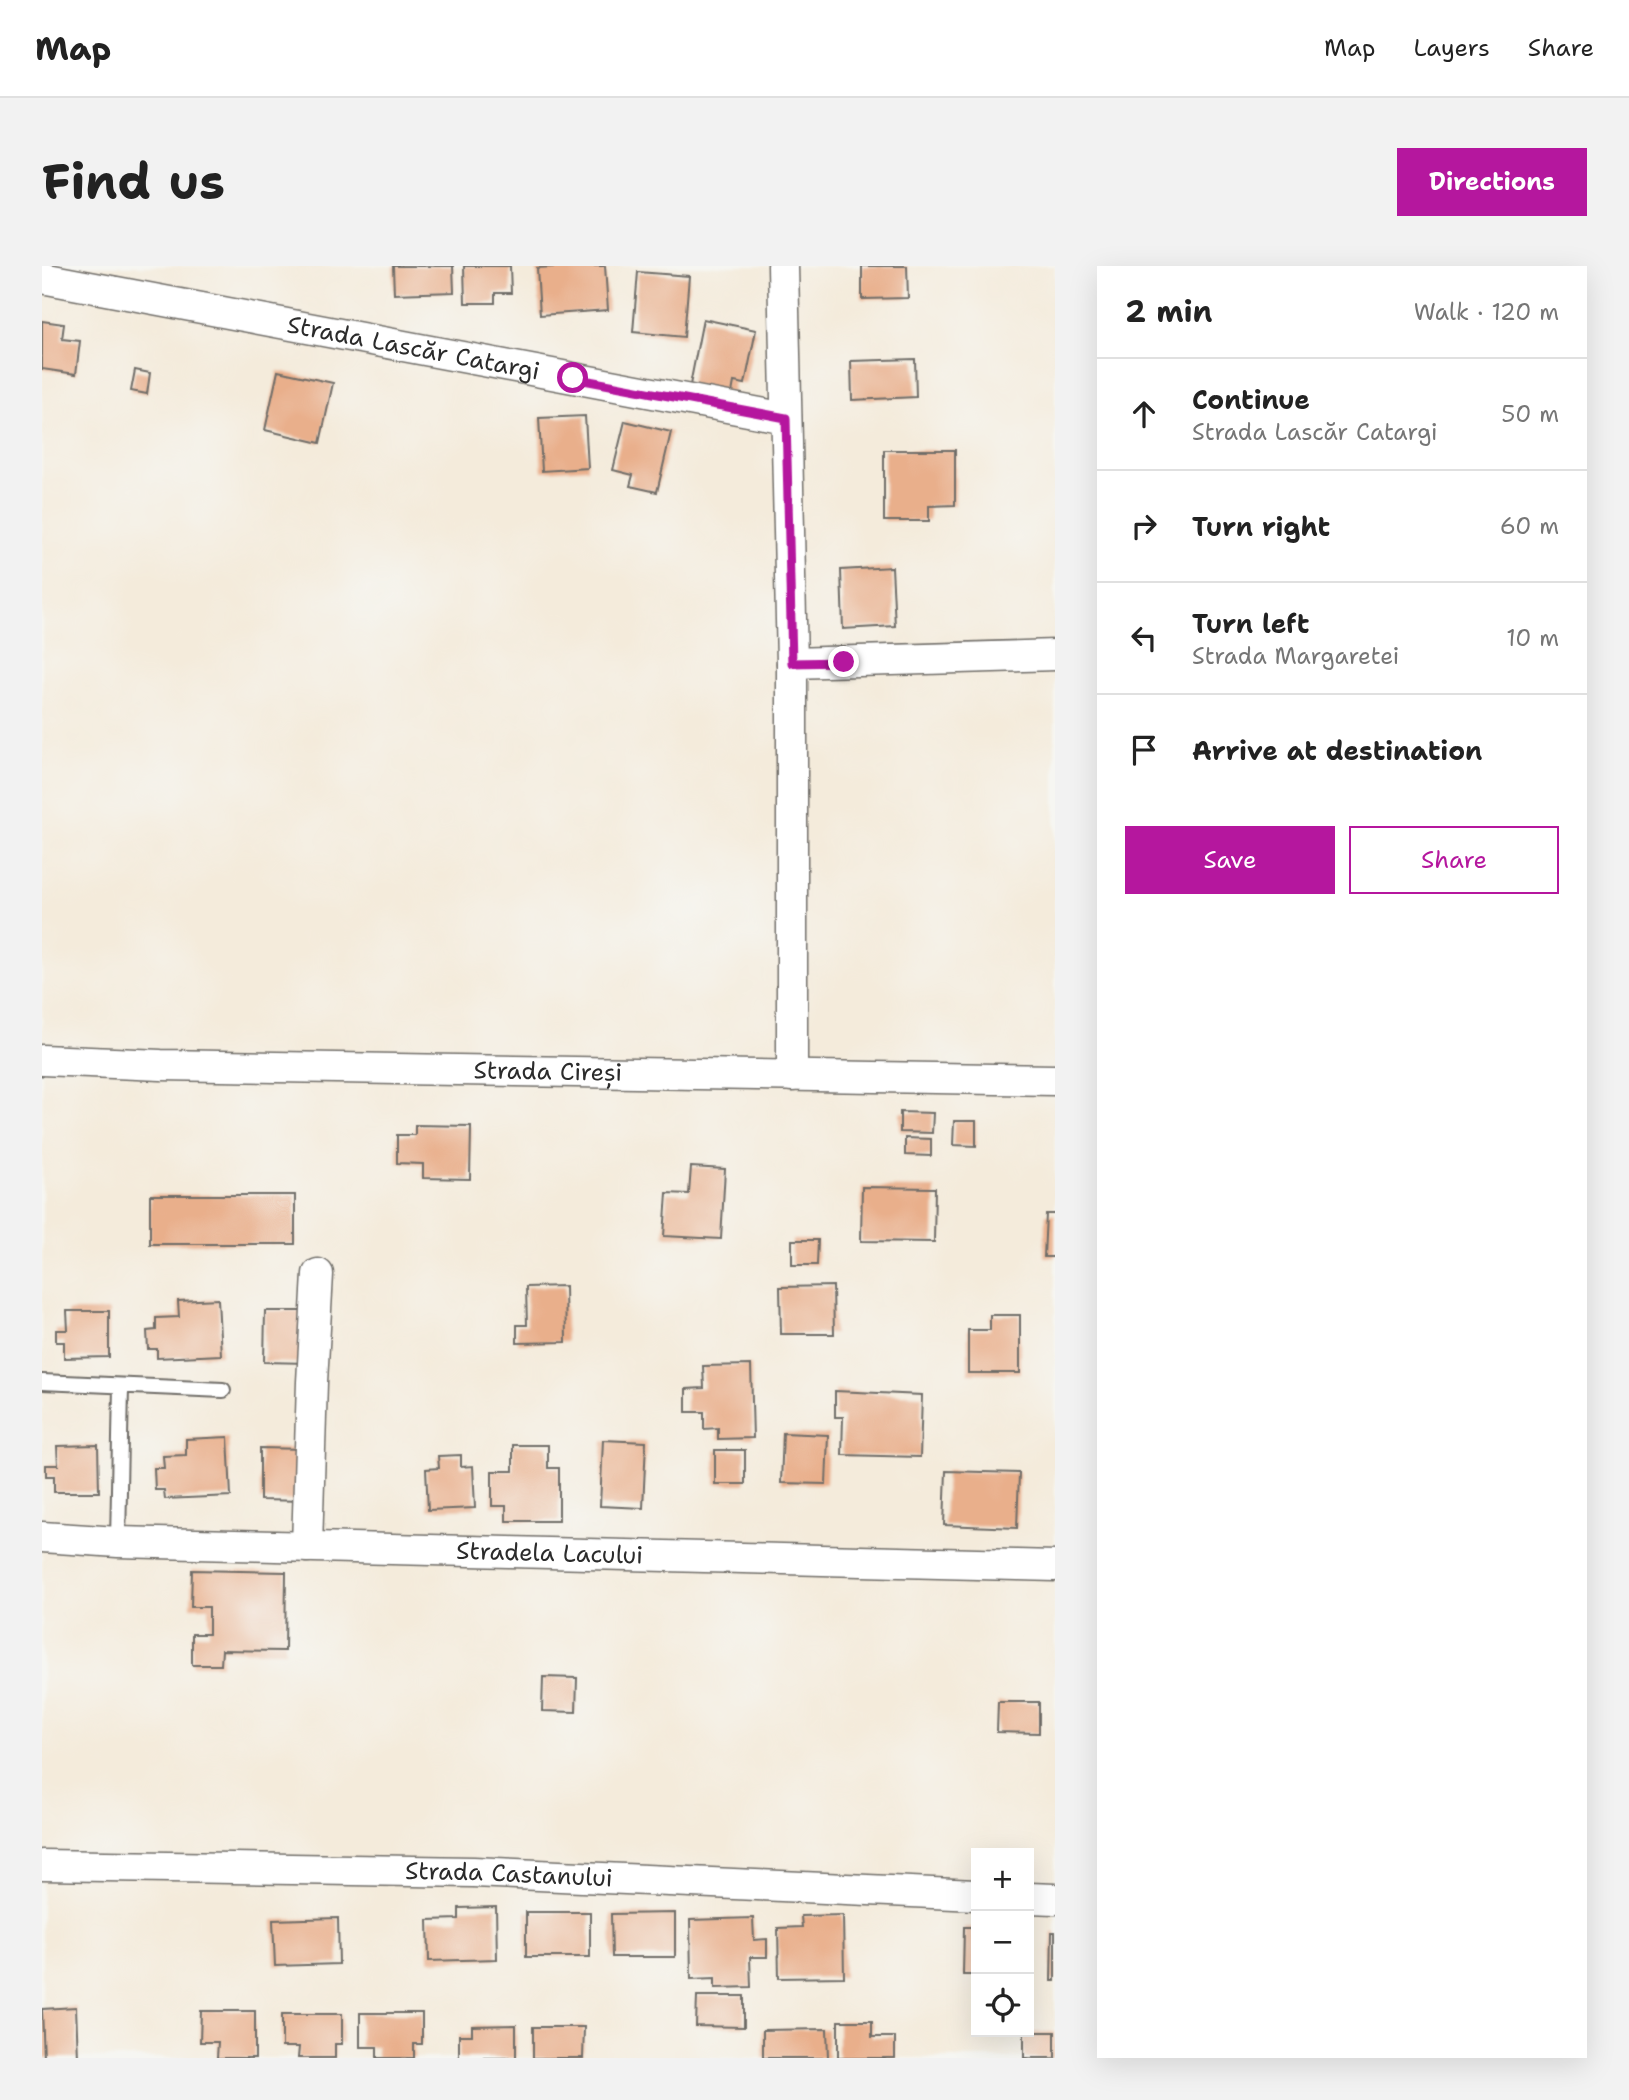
<!DOCTYPE html>
<meta charset="utf-8">
<style>
body{margin:0;font-family:"Shantell Sans",sans-serif;background:#f2f2f2;color:#222}
.controls{position:absolute;right:21px;bottom:21px;display:grid;overflow:hidden;border-radius:0px;box-shadow:0 7px 28px #0002}
.controls button{width:63px;height:63px;display:grid;place-items:center;padding:0;border:0;border-bottom:2px solid #e0e0e0;background:#fff;color:#222;font:35px sans-serif}
.stop{position:absolute;width:21px;height:21px;margin:-16px;border:5px solid #b5179e;border-radius:50%;background:#fff}
.stop.end{background:#b5179e;border-color:#fff;box-shadow:0 2px 7px #0008}
.list{margin:0;padding:0;list-style:none}
h2{display:flex;justify-content:space-between;align-items:center;height:91px;margin:0;padding:0 28px;font-size:30px}
h2 small{font-size:23px;font-weight:400;color:#767676}
.list li{display:grid;grid-template-columns:46px 1fr auto;gap:21px;align-items:center;box-sizing:border-box;height:112px;padding:0 28px;border-top:2px solid #e0e0e0}
.list b{display:block;font-size:26px;white-space:nowrap}
.list p{margin:0;font-size:23px;white-space:nowrap;color:#767676}
.list em{font-size:23px;font-style:normal;color:#767676}
.actions{display:flex;gap:14px;padding:21px 28px}
.actions a{flex:1;padding:16px 0;border:2px solid #b5179e;border-radius:0px;text-align:center;font-size:24px;color:#b5179e}
.actions .main{background:#b5179e;color:#fff}
.icon{flex:none;width:38px;height:38px;fill:none;stroke:currentColor;stroke-width:2;stroke-linecap:round;stroke-linejoin:round}
.map{position:relative;flex:none;width:1013px;height:1792px;overflow:hidden;border-radius:0px}
header{display:flex;align-items:center;gap:42px;box-sizing:border-box;height:98px;padding:0 35px;background:#fff;border-bottom:2px solid #e0e0e0}
header strong{font-size:33px}
nav{display:flex;gap:38px;margin-inline-start:auto;font-size:24px}
.intro{display:flex;align-items:center;justify-content:space-between;box-sizing:border-box;height:168px;padding:0 42px}
h1{margin:0;font-size:49px}
.button{padding:18px 32px;border-radius:0px;background:#b5179e;color:#fff;font-size:24px;font-weight:700}
main{display:flex;gap:42px;padding:0 42px}
aside{flex:1;background:#fff;border-radius:0px;box-shadow:0 7px 28px #0002}
.map>svg:first-child{display:block}
</style>
<header>
<strong>Map</strong>
<nav><a>Map</a><a>Layers</a><a>Share</a></nav>
</header>
<div class="intro"><h1>Find us</h1><a class="button">Directions</a></div>
<main>
<div class="map">
<svg width="1013" height="1792" viewBox="0 0 1013 1792">
<rect width="100%" height="100%" fill="#f6f6f2"/>
<filter id="ink" filterUnits="userSpaceOnUse"><feTurbulence type="fractalNoise" baseFrequency=".0143" numOctaves="2"/><feDisplacementMap in="SourceGraphic" scale="14" xChannelSelector="R" yChannelSelector="G"/><feConvolveMatrix kernelMatrix="1 2 1 2 8 2 1 2 1" color-interpolation-filters="sRGB"/></filter>
<filter id="wash" filterUnits="userSpaceOnUse"><feTurbulence type="fractalNoise" baseFrequency=".00686" numOctaves="4" result="noise"/><feDisplacementMap in="SourceGraphic" scale="28" xChannelSelector="R" yChannelSelector="G"/><feGaussianBlur stdDeviation="1.57" result="paint"/><feColorMatrix in="noise" values="0 0 0 0 0 0 0 0 0 0 0 0 0 0 0 0 0 1.4 0 .05"/><feComposite in="paint" operator="in"/></filter>
<g filter="url(#wash)">
<rect width="100%" height="100%" fill="#f4ebdb"/>
<g id="blocks">
<!-- building -->
<path fill="#e9af8b" d="M351 0H411L412 26 352 28Z
M422 0H468L469 27H453V37H423Z
M528 0H563L566 44 498 49 495 2Z
M820 0H865L866 32 820 33Z
M596 6 647 10 642 71 591 66Z
M661 53 714 64 703 118 692 116 690 127 648 119Z
M0 55 22 58 20 73 38 75 34 108 0 103Z
M873 93 874 131 810 134 809 95Z
M93 104 108 107 105 128 89 125Z
M236 105 291 117 278 177 223 164Z
M543 150 546 202 500 205 497 152Z
M583 155 629 166 615 226 588 220 591 209 571 204Z
M842 184H913V239L887 240V255H842Z
M850 301 853 360 801 363 799 304Z
M858 846 891 847 890 867 858 866Z
M912 855H934V880L911 879Z
M373 859 429 860 428 913 381 912V898L355 897V869H373Z
M863 872 889 873V890L863 889Z
M649 901 683 903 679 973 622 970 625 927 647 928Z
M820 921 893 922 892 976 819 975Z
M108 929H253V978H108Z
M1004 948H1013V991H1002Z
M750 974H776L775 999H750Z
M523 1020 524 1076 475 1077V1059H485L484 1021Z
M791 1020 792 1068H739L738 1021Z
M176 1033 179 1089 115 1092V1083H106L105 1065 114 1064V1052L137 1051 136 1035Z
M25 1045H67V1091L22 1092V1076H14V1064H26Z
M223 1045H266V1097L222 1096Z
M948 1049H978V1107H926V1064H948Z
M709 1099 711 1172 676 1173V1162L662 1163V1146H644V1123L662 1122 661 1100Z
M793 1125 880 1129 878 1191 800 1189 801 1151H793Z
M741 1167 786 1169 784 1218 739 1217Z
M186 1171 189 1230 123 1233 122 1224H113L112 1202H122L121 1190 144 1189V1173Z
M561 1174 604 1176 601 1242 558 1240Z
M56 1179 57 1226H12V1210H4V1199H16L15 1180Z
M471 1179H506V1202H517V1255H464V1240H450V1205H471Z
M218 1182 262 1183V1235L218 1234Z
M673 1184H703V1218H673Z
M419 1189V1201L431 1200 433 1242 386 1244 384 1203 397 1202 396 1190Z
M904 1205 977 1207 975 1262 902 1259Z
M150 1304 244 1306 243 1385 180 1384 179 1399H150V1368H167V1341H149Z
M501 1411 535 1412 534 1446 500 1445Z
M956 1436H997V1467L955 1466Z
M454 1641 455 1693 387 1695 386 1654 417 1653V1642Z
M484 1646H548V1691H484Z
M633 1647V1691H570L569 1648Z
M801 1649 802 1711 737 1712 736 1662 760 1661 759 1650Z
M296 1652 297 1698 233 1700 231 1654Z
M711 1652 712 1674 725 1673V1691H708L709 1721 673 1722V1712L649 1713 648 1654Z
M922 1661H934V1709H921Z
M1010 1666H1013V1715H1009Z
M655 1730H702V1761L654 1760Z
M34 1741 36 1792H2L0 1743Z
M159 1745H213V1792H175L176 1776H158Z
M318 1747H380V1778H372V1792H335V1781H318Z
M240 1748H300V1778H293V1792H256L257 1781H240Z
M796 1755H830V1771H853V1792H796Z
M474 1759V1792H417V1769H430V1760Z
M491 1761H542L541 1792H491Z
M785 1763 786 1792H721V1764Z
M982 1766H1013V1792H982Z"/>
</g>
</g>
<g filter="url(#ink)">
<use href="#blocks" fill-opacity="0" stroke="#716e69" stroke-width="2"/>
<g fill="none" stroke-linecap="round" stroke-linejoin="round">
<!-- lane casing -->
<g stroke="#716e69" stroke-width="18">
<path id="lane" d="M0 1116 181 1124
M76 1276 79 1120"/>
</g>
<!-- street casing -->
<g stroke="#716e69" stroke-width="33">
<g id="street">
<path d="M741 0 750 397V810"/>
<path id="s1" d="M0 12 744 152"/>
<path d="M750 397 1013 389"/>
<path id="s2" d="M0 794 119 799 1013 814"/>
<path id="s3" d="M0 1271 76 1276 1013 1300"/>
<path d="M265 1281 270 1116 276 1008"/>
<path id="s4" d="M0 1599 431 1606 934 1629"/>
<path d="M987 1632 1013 1633"/>
</g>
</g>
<!-- lane -->
<use href="#lane" stroke="#fff" stroke-width="14"/>
<!-- street -->
<use href="#street" stroke="#fff" stroke-width="30"/>
</g>
</g>
<g fill="none" stroke-linecap="round" stroke-linejoin="round" filter="url(#ink)">
<!-- route -->
<path stroke="#b5179e" stroke-width="9" d="M531 112 744 152 750 397 802 396"/>
</g>
<g text-anchor="middle" dominant-baseline="central" stroke-width="7" stroke-linejoin="round" paint-order="stroke">
<!-- street labels -->
<g font-size="24" fill="#2b2b2b" stroke="#f6f6f2">
<text stroke="none"><textPath href="#s1" startOffset="378">Strada Lascăr Catargi</textPath></text>
<text stroke="none"><textPath href="#s2" startOffset="506">Strada Cireși</textPath></text>
<text stroke="none"><textPath href="#s3" startOffset="508">Stradela Lacului</textPath></text>
<text stroke="none"><textPath href="#s4" startOffset="467">Strada Castanului</textPath></text>
</g>
</g>
</svg>
<div class="controls">
<button>+</button>
<button>−</button>
<button><svg class="icon" aria-label="locate" viewBox="0 0 24 24"><circle cx="12" cy="12" r="6"/><path d="M12 2v4M12 18v4M2 12h4M18 12h4"/></svg></button>
</div>
<div class="stop" style="left:531px;top:112px"></div>
<div class="stop end" style="left:802px;top:396px"></div>
</div>
<aside>
<h2>2 min<small>Walk · 120 m</small></h2>
<ul class="list">
<li><svg class="icon" aria-label="ahead" viewBox="0 0 24 24"><path d="M12 20V5M6 11l6-6 6 6"/></svg><div><b>Continue</b><p>Strada Lascăr Catargi</p></div><em>50 m</em></li>
<li><svg class="icon" aria-label="right" viewBox="0 0 24 24"><path d="M7 20v-9h11M14 6l5 5-5 5"/></svg><div><b>Turn right</b></div><em>60 m</em></li>
<li><svg class="icon" aria-label="left" viewBox="0 0 24 24"><path d="M17 20v-9H6M10 6l-5 5 5 5"/></svg><div><b>Turn left</b><p>Strada Margaretei</p></div><em>10 m</em></li>
<li><svg class="icon" aria-label="arrive" viewBox="0 0 24 24"><path d="M6 21V4h12l-3 4 3 4H6"/></svg><div><b>Arrive at destination</b></div></li>
</ul>
<div class="actions"><a class="main">Save</a><a>Share</a></div>
</aside>
</main>
